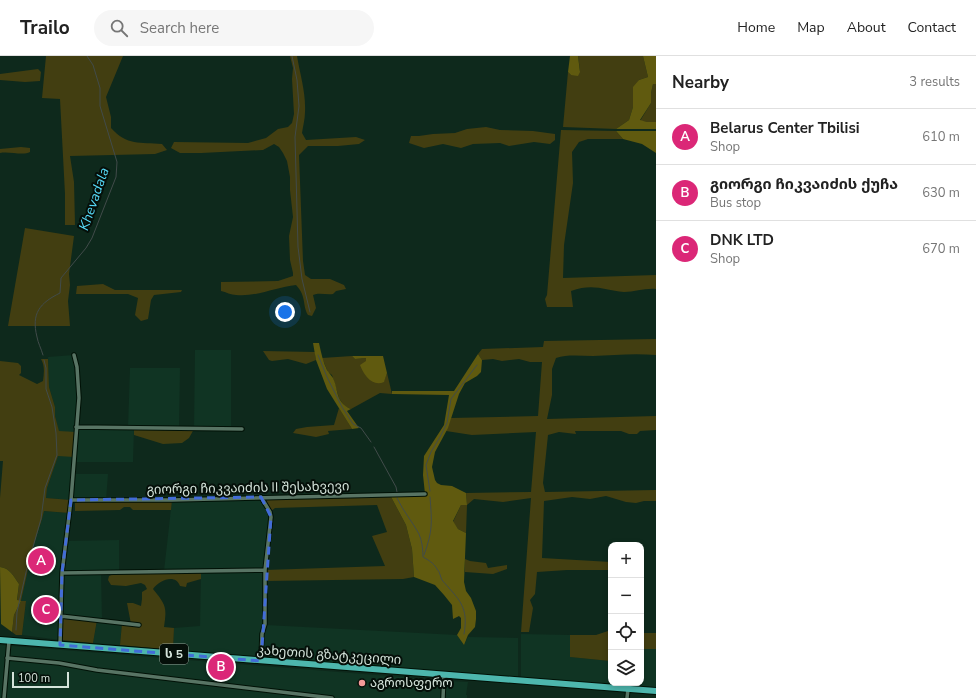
<!DOCTYPE html>
<meta charset="utf-8">
<style>
body{margin:0;font-family:"Nunito Sans","Noto Sans Georgian",sans-serif;background:#f6f6f6;color:#222}
.controls{position:absolute;right:12px;bottom:12px;display:grid;overflow:hidden;border-radius:8px;box-shadow:0 2px 6px #0003}
.controls button{width:36px;height:36px;display:grid;place-items:center;padding:0;border:0;border-bottom:1px solid #e0e0e0;background:#fff;color:#222;font:20px sans-serif}
.scale{position:absolute;left:12px;bottom:10px;width:57px;box-sizing:border-box;padding-left:4px;border:2px solid #d4e3da;border-top:0;font-size:11px;line-height:14px;white-space:nowrap;color:#d4e3da;-webkit-text-stroke:3px #050f09;paint-order:stroke}
.you{position:absolute;left:285px;top:256px;width:14px;height:14px;margin:-10px;border:3px solid #fff;border-radius:50%;background:#1a73e8;box-shadow:0 0 0 6px #1a73e833}
.badge{display:grid;place-items:center;width:26px;height:26px;border-radius:50%;background:#db2777;color:#fff;font-size:13px;font-weight:700}
.pin{position:absolute;translate:-50% -50%;border:2px solid #fff;box-shadow:0 1px 4px #0006}
.list{margin:0;padding:0;list-style:none}
h2{display:flex;justify-content:space-between;align-items:center;height:52px;margin:0;padding:0 16px;font-size:17px}
h2 small{font-size:13px;font-weight:400;color:#767676}
.list li{display:grid;grid-template-columns:26px 1fr auto;gap:12px;align-items:center;box-sizing:border-box;height:56px;padding:0 16px;border-top:1px solid #e0e0e0}
.list b{display:block;font-size:15px;white-space:nowrap}
.list p{margin:0;font-size:13px;white-space:nowrap;color:#767676}
.list em{font-size:13px;font-style:normal;color:#767676}
.icon{flex:none;width:22px;height:22px;fill:none;stroke:currentColor;stroke-width:2;stroke-linecap:round;stroke-linejoin:round}
.map{position:relative;flex:none;width:656px;height:642px;overflow:hidden}
header{display:flex;align-items:center;gap:24px;box-sizing:border-box;height:56px;padding:0 20px;background:#fff;border-bottom:1px solid #e0e0e0}
header strong{font-size:19px}
nav{display:flex;gap:22px;margin-inline-start:auto;font-size:14px}
.search{width:280px;height:36px;background:#f6f6f6;display:flex;align-items:center;gap:10px;box-sizing:border-box;padding:0 14px;border-radius:22px;color:#767676;font-size:15px}
main{display:flex}
aside{flex:1;background:#fff}
.map>svg:first-child{display:block}
</style>
<header>
<strong>Trailo</strong>
<div class="search"><svg class="icon" aria-label="search" viewBox="0 0 24 24"><circle cx="10" cy="10" r="6"/><path d="M15 15l6 6"/></svg>Search here</div>
<nav><a>Home</a><a>Map</a><a>About</a><a>Contact</a></nav>
</header>
<main>
<div class="map">
<svg width="656" height="642" viewBox="0 0 656 642">
<rect width="100%" height="100%" fill="#0e291c"/>
<!-- built -->
<path fill="#103423" d="M195 294H231V373H194Z
M74 299 78 326 76 371 128 372 130 312H180L179 372H134L133 406H74L73 418H108L106 444H71L46 442 47 432 58 400 75 376H59L55 360V351L49 331 48 301Z
M261 441 270 456 265 514 266 569 457 579 464 589 468 581 518 582V622L173 594 174 572 200 570 201 515H164L172 444Z
M44 455 69 457 65 485 119 484V516H101L102 564 122 567 120 589 93 587 97 564 60 584 22 579 26 546 21 545 33 491 42 463Z
M521 578 570 579 571 601 610 605 611 629 521 622Z
M0 589 439 624 441 629V642H0Z
M641 593H656V632L641 631 644 614 641 605Z
M449 625 468 626 466 639H467V642H444V632Z"/>
<!-- green -->
<path fill="#423e11" d="M46 0H123L106 41 111 61V72C127 90 140 86 162 88L167 94 155 98 70 100 74 126 75 169H65V138L60 43 42 42Z
M290 0H297C300 18 306 37 305 56 305 63 303 70 302 77L306 84 356 81 365 84 359 88 338 90H308L299 99 303 205 305 219 311 223H330L344 229 346 233 336 235 333 238C326 239 319 236 313 239L316 252 312 260 308 259C302 249 307 241 296 229 276 231 257 241 236 239 231 239 226 236 221 235V226L278 225 293 220V217L290 204 289 180 293 161 290 134V121L287 105 283 97 279 91 274 88 263 94 201 97H180L171 92 174 86 248 87 266 82 278 73 288 71 292 67 294 58 292 23 293 12Z
M578 0H643L648 21 639 24 633 51 629 64 616 73 563 71 568 16 571 19 580 15Z
M38 13 41 16 40 25 25 26 0 24V18Z
M653 28H656V66H647L640 65 651 47V37Z
M486 71 500 74 533 75 555 78V84L550 88 534 86 509 90 500 87 473 88 461 92 443 88 424 92 409 87 411 80H419L433 78 455 77 467 73Z
M561 74 616 75 623 83H588L579 86 572 96 573 127 564 189 563 222 656 219V233C645 232 635 236 624 236 604 234 593 227 571 235L573 251H547L545 243 547 239Z
M21 91 30 92V96C23 100 9 95 0 97V93Z
M25 172 74 180 69 218 70 229 68 245 70 270H8Z
M103 228 115 234H182L181 236 154 239 151 244 148 263 141 265 135 259 138 242 128 238H76L77 230Z
M656 283V299C635 297 614 299 593 300 581 300 568 298 556 302L552 313V339L547 363 656 360V374L640 375 637 378H629L621 375H575L576 378 559 376 548 379 543 427 545 436 656 434V445H644L636 447 626 446 606 440 590 443 572 441 544 445 542 502 611 506V514H567L537 516 535 538 530 544 533 552 529 576H521L531 442 503 446 474 443 467 449 466 477 458 473 453 466 461 449H467L466 437 531 436 536 376 472 379 446 375 451 362 538 360 542 306H530L519 303 502 305 493 303 482 304 478 298 482 293 543 291 544 285Z
M263 295 315 296 316 304 306 308 288 303 272 305 269 304Z
M352 300 355 303 366 302V305L384 325 387 317 392 338 380 337 351 353 344 350 339 342 332 319 328 316 322 302Z
M41 303H48L49 331 55 351V360L59 375 76 376 74 401 58 400 47 432 46 442 71 444 69 457 44 455 42 463 33 491 21 545H26L22 579H16L12 576 14 559 21 545H17L19 528C14 521 10 512 0 511V442L3 405H0V305L18 307 21 310V317L19 319 37 328 43 325C44 317 45 310 41 303Z
M339 352 352 373 328 375 329 378 316 381 293 377 296 373 307 371 334 369Z
M134 372 194 373 189 382 182 387 163 388 134 379Z
M390 439 406 469 412 493 414 521 403 523 265 525V514L385 510 372 480 387 476 377 449 275 452 270 456 261 441Z
M95 444H172L171 454H133L130 451H124L120 454 75 455V447Z
M465 503 470 505 486 507 488 512 507 509V513L493 518 465 516Z
M201 515V523L187 527 186 531 180 530C175 517 159 525 153 533 166 549 167 551 164 571L174 572 173 594 120 589 122 567 131 568 127 547H133L141 550 142 543V536L147 533 145 529 141 527 126 530 111 529 108 524 109 520 119 516Z
M60 560 97 564 93 587 60 584Z
M611 574V611L610 605 570 601V579H596Z
M641 577H656V593H641Z"/>
<!-- forest -->
<path fill="#605a0f" d="M570 0H578L580 16 578 20 571 19 568 16Z
M643 0H656V28H653L651 37V47L640 64 647 66H656V73H616L629 64 633 51V31L639 24 648 21Z
M616 75H656V97L642 88 623 83Z
M313 287H319C321 296 323 306 327 314 329 317 331 319 333 322 339 335 335 346 351 353L347 355 359 372 352 373 327 333 316 304Z
M478 298 482 304 481 316 477 320 465 327 459 338 448 372 435 396 432 411 435 424 437 427 441 429 452 430 466 437 467 449H461L453 465 458 473 466 477 464 526 466 535 471 542 476 555V563L475 571 468 579 464 589 457 579 461 572V562L459 560 453 563 452 549 444 539 435 529 414 521 412 493 406 469 390 439 425 438 423 419 424 400 444 369 449 339 392 338V335H454Z
M352 300H383L387 317 384 326C372 331 364 319 360 309L366 305V302L355 303Z
M0 511C10 512 14 521 19 528L17 544 21 545 14 559 12 576 1 568Z"/>
<g fill="none" stroke-linecap="round" stroke-linejoin="round">
<!-- stream -->
<path stroke="#414b4a" stroke-width="1" d="M292 0 297 24 299 50 295 81 298 191 302 223 310 256
M43 299C41 292 38 287 37 281 31 257 40 247 60 237L61 222 86 192 92 182 116 121 117 106 100 50V32L93 9 87 0
M318 299 327 321 342 351 353 368 361 372 371 386
M374 391 396 431 397 436
M430 435 426 409 431 396 440 381 447 367 451 343 477 309
M397 442C403 455 412 465 419 478 422 485 423 493 423 501 428 504 434 507 437 513 440 516 440 520 442 524 459 544 469 550 464 578
M424 499C433 474 432 467 430 441
M16 574 17 556 27 512 41 463 45 432 57 399 56 377 52 351 46 333V312L44 304"/>
<!-- street casing -->
<g stroke="#001106" stroke-width="5.5">
<path id="street" d="M76 371 242 373
M71 444H172L425 438
M62 517 265 514
M60 560 139 569
M60 589 62 517 71 444 79 342 77 311 74 299
M7 602 59 607 97 614 332 642
M261 604 262 578 265 568V514L271 461 270 456 261 441
M4 642 9 585
M443 642 444 619
M627 642 628 633"/>
</g>
<!-- highway casing -->
<g stroke="#001106" stroke-width="8">
<path id="highway" d="M0 584 656 635"/>
</g>
<!-- street -->
<use href="#street" stroke="#587464" stroke-width="3.5"/>
<!-- highway -->
<use href="#highway" stroke="#4db6ad" stroke-width="6"/>
</g>
<!-- marked area -->
<path fill="none" stroke="#426cd8" stroke-width="3" stroke-dasharray="8 5" stroke-linejoin="round" d="M261 441 271 461 261 605 60 589 62 517 71 444Z"/>
<!-- markers -->
<circle fill="#f59b99" stroke="#050f09" stroke-width="1.5" cx="362" cy="627" r="4"/>
<g text-anchor="middle" dominant-baseline="central" stroke-width="4" stroke-linejoin="round" paint-order="stroke">
<!-- shield labels -->
<rect fill="#050f09" stroke="#96a39b" stroke-width="1" x="160" y="588" width="28" height="20" rx="3"/>
<g font-size="12" font-weight="bold" fill="#d4e3da">
<text x="174" y="598">ს 5</text>
</g>
<!-- street labels -->
<g font-size="13" fill="#d4e3da" stroke="#050f09">
<text transform="translate(248 432) rotate(-1)">გიორგი ჩიკვაიძის II შესახვევი</text>
<text transform="translate(329 599) rotate(4)">კახეთის გზატკეცილი</text>
</g>
<!-- poi labels -->
<g font-size="13" fill="#d4e3da" stroke="#050f09" text-anchor="start">
<text x="370" y="627">აგროსფერო</text>
</g>
<!-- water labels -->
<g font-size="14" font-style="italic" fill="#56daf8" stroke="#050f09">
<text transform="translate(94 143) rotate(-71)">Khevadala</text>
</g>
</g>
</svg>
<div class="controls">
<button>+</button>
<button>−</button>
<button><svg class="icon" aria-label="locate" viewBox="0 0 24 24"><circle cx="12" cy="12" r="6"/><path d="M12 2v4M12 18v4M2 12h4M18 12h4"/></svg></button>
<button><svg class="icon" aria-label="layers" viewBox="0 0 24 24"><path d="M12 4l9 5-9 5-9-5zM3 14l9 5 9-5"/></svg></button>
</div>
<div class="scale">100 m</div>
<div class="you"></div>
<div class="pin badge" style="left:41px;top:505px">A</div>
<div class="pin badge" style="left:221px;top:611px">B</div>
<div class="pin badge" style="left:46px;top:554px">C</div>
</div>
<aside>
<h2>Nearby<small>3 results</small></h2>
<ul class="list">
<li><span class="badge">A</span><div><b>Belarus Center Tbilisi</b><p>Shop</p></div><em>610 m</em></li>
<li><span class="badge">B</span><div><b>გიორგი ჩიკვაიძის ქუჩა</b><p>Bus stop</p></div><em>630 m</em></li>
<li><span class="badge">C</span><div><b>DNK LTD</b><p>Shop</p></div><em>670 m</em></li>
</ul>
</aside>
</main>
